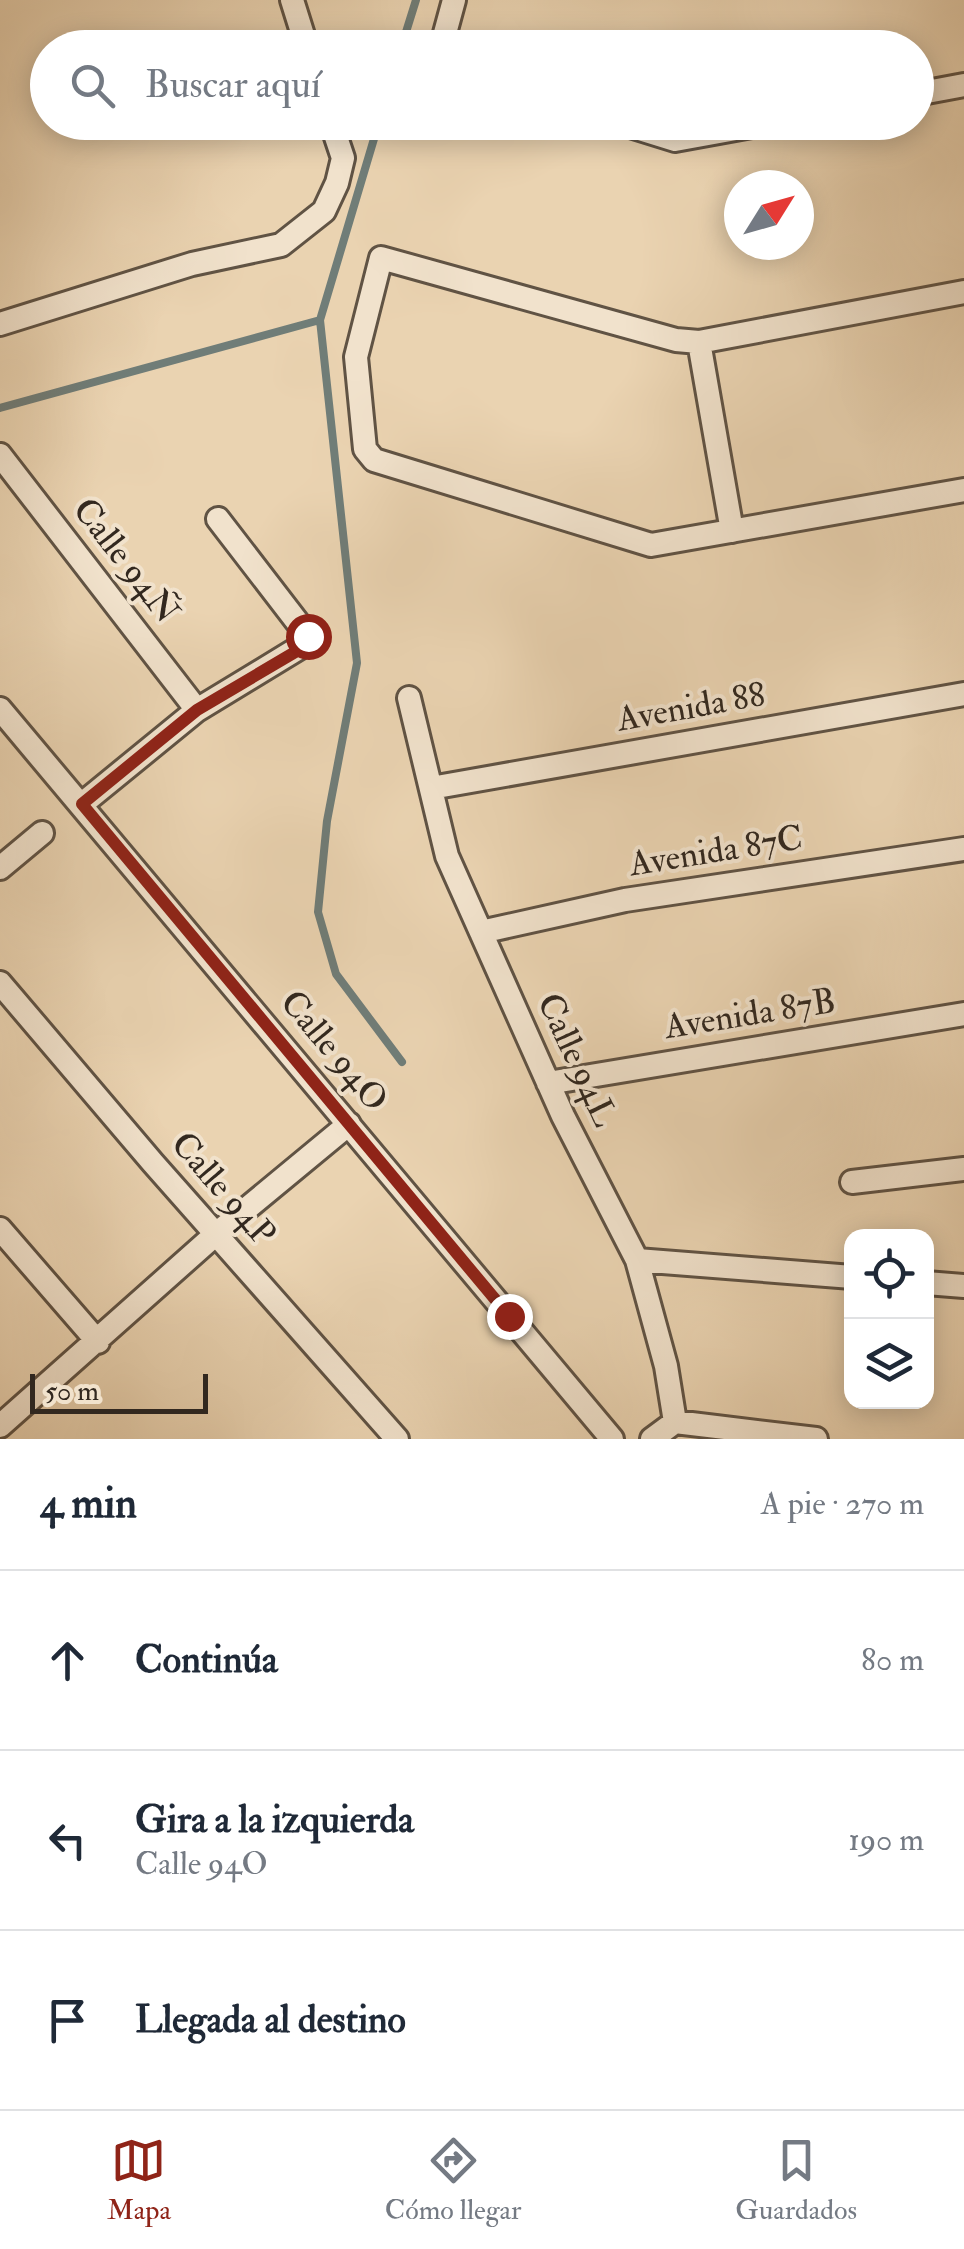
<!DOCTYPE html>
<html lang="es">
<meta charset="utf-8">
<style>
body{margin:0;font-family:"IM FELL Double Pica",serif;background:#f6f6f7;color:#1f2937}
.controls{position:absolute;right:30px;bottom:30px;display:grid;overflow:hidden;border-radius:20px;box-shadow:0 5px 25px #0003}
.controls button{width:90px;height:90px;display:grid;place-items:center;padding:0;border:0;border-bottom:2px solid #e0e1e3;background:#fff;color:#1f2937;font:50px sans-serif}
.compass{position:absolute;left:724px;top:170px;width:90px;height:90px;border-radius:50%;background:#fff;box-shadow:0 5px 25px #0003;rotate:53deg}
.scale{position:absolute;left:30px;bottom:25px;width:178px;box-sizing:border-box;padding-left:10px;border:5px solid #32281f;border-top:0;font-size:28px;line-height:35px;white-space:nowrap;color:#32281f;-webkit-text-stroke:8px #f1e2cc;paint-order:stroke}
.stop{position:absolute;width:30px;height:30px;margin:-22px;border:8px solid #8f2418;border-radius:50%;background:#fff}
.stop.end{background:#8f2418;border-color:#fff;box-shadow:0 2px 10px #0008}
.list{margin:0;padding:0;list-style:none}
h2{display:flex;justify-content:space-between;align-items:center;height:130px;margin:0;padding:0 40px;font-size:42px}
h2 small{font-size:32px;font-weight:400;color:#747a83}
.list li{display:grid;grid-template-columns:65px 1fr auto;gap:30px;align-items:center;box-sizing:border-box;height:180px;padding:0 40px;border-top:2px solid #e0e1e3}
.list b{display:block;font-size:38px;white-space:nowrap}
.list p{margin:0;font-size:32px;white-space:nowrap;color:#747a83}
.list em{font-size:32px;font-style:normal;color:#747a83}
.icon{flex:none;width:55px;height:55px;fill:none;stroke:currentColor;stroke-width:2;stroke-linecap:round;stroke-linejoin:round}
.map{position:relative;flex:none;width:964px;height:1439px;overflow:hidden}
.search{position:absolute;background:#fff;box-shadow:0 5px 25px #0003;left:30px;right:30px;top:30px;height:110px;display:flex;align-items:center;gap:25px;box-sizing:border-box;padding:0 35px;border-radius:55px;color:#747a83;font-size:38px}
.sheet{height:670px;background:#fff}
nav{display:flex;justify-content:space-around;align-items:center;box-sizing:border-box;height:140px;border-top:2px solid #e0e1e3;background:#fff;font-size:28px;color:#747a83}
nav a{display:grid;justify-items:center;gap:5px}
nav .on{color:#8f2418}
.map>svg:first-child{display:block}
</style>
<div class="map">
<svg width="964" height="1439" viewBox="0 0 964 1439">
<rect width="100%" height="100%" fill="#ead3b1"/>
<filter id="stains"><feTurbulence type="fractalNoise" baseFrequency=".002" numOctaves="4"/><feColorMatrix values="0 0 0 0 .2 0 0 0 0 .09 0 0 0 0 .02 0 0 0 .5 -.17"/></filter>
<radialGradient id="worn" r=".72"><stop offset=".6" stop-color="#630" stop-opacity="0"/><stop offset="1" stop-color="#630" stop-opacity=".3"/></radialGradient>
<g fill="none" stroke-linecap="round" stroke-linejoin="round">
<!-- stream -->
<path stroke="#707d78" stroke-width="8" d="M401 48 416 0
M379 122 320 320 357 663 327 821 318 912 336 974 402 1062
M0 408 320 320"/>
<!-- street casing -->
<g stroke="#605344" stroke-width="28">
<path id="street" d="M292 0 307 48
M441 48 454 0
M916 94 964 85
M617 122 675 140 774 122
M964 292 699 342 676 340 381 258 356 357 365 449 374 460 651 545 964 490
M0 324 192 264 281 245 324 211 337 183 343 158 331 122
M699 342 732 531
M0 455 197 710
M409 698 447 856 563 1116 637 1260 666 1366 675 1422 652 1439
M0 709 612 1439
M431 788 964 694
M82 804 197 710 307 643 308 636 218 519
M0 868 42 833
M481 932 625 900 964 849
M0 983 153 1163 397 1439
M548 1083 964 1014
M852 1182 964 1169
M0 1229 98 1342
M637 1260 852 1277
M926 1283 964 1286
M675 1422 816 1439
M0 1426 216 1234 349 1124"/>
</g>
<!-- street -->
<use href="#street" stroke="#f1e2cc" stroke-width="22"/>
</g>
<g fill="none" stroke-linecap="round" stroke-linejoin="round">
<!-- route -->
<path stroke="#8f2418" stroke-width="12" d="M308 636 302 648 197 710 82 804 509 1316"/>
</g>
<g text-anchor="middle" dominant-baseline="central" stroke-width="8" stroke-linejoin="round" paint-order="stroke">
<!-- street labels -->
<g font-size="35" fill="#32281f" stroke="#f1e2cc">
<text transform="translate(126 561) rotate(52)">Calle 94Ñ</text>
<text transform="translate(691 707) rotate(-10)">Avenida 88</text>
<text transform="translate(716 851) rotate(-9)">Avenida 87C</text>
<text transform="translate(750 1014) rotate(-9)">Avenida 87B</text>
<text transform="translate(334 1051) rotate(50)">Calle 94O</text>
<text transform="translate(577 1060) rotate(65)">Calle 94L</text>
<text transform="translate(223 1189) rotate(49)">Calle 94P</text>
</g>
</g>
<rect width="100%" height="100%" filter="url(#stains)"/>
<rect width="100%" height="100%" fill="url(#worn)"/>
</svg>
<div class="controls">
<button><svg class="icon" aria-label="locate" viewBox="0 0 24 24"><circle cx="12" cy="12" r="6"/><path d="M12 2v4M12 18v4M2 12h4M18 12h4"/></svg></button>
<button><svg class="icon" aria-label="layers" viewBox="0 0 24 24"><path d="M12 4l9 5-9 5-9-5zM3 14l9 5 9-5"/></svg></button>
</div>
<svg class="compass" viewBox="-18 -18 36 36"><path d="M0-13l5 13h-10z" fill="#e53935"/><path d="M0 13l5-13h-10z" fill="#747a83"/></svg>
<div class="scale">50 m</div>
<div class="stop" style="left:308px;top:636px"></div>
<div class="stop end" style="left:509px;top:1316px"></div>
<div class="search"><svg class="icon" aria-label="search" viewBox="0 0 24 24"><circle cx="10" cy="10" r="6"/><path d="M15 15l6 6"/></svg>Buscar aquí</div>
</div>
<section class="sheet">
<h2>4 min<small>A pie · 270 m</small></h2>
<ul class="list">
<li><svg class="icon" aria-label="ahead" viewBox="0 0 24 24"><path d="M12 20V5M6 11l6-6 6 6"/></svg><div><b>Continúa</b></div><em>80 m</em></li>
<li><svg class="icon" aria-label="left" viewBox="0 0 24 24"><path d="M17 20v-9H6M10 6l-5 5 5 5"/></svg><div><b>Gira a la izquierda</b><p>Calle 94O</p></div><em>190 m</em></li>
<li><svg class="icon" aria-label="arrive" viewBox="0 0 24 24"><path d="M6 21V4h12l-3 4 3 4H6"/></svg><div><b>Llegada al destino</b></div></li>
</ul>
</section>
<nav>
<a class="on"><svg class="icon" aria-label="map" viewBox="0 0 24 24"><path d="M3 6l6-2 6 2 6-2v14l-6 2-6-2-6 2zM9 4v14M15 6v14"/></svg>Mapa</a>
<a><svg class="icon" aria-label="directions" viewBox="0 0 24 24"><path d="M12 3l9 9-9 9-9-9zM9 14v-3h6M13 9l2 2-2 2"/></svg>Cómo llegar</a>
<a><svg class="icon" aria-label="saved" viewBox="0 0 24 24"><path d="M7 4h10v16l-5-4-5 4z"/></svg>Guardados</a>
</nav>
